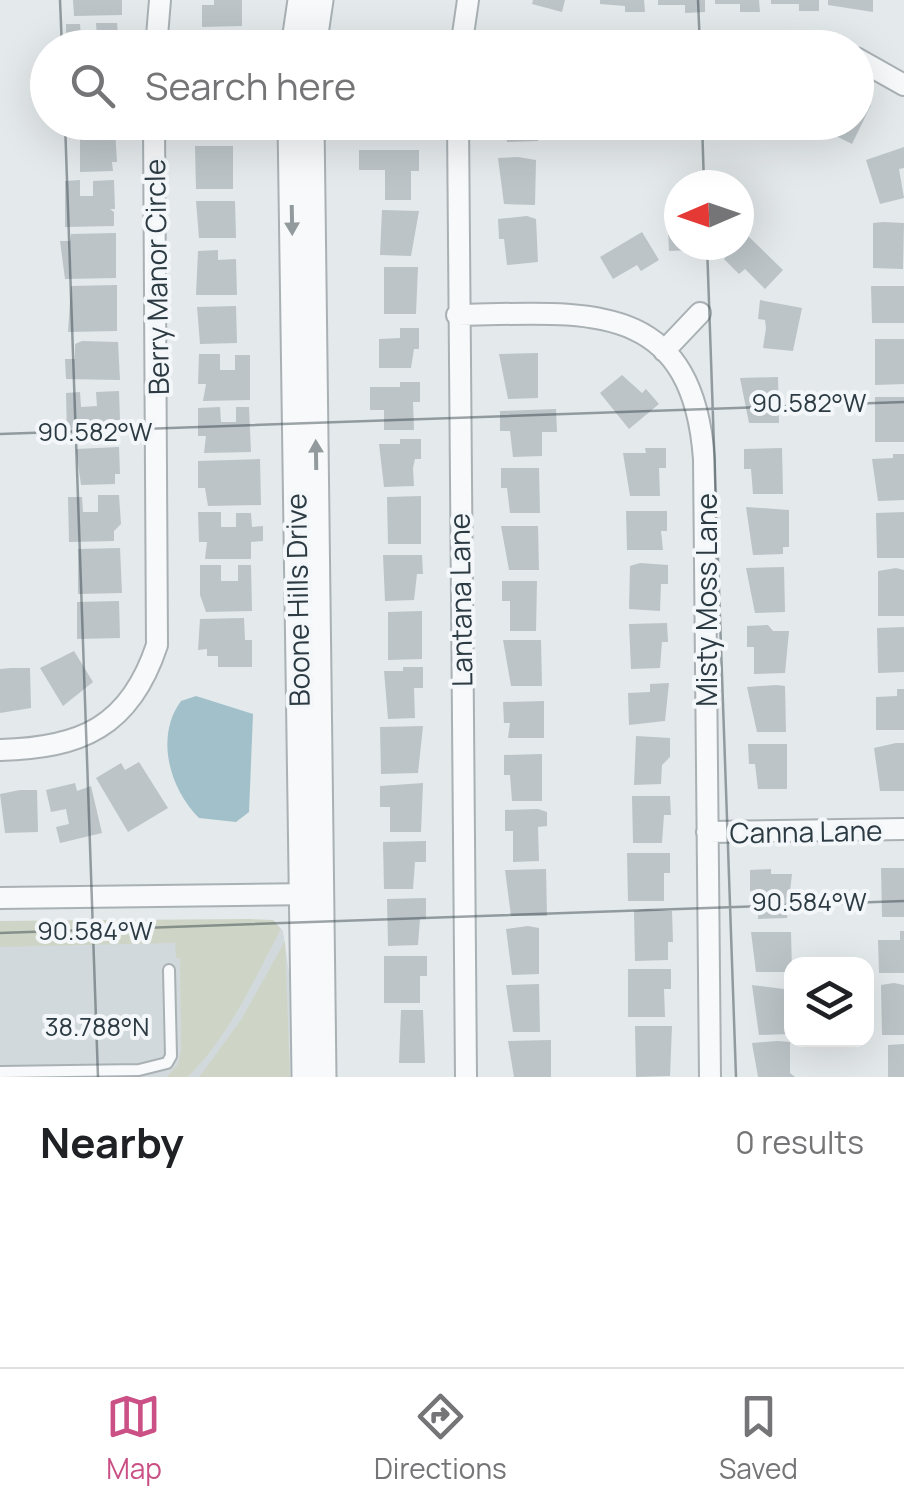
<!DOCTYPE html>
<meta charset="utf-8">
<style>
body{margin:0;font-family:Manrope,sans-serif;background:#f2f2f2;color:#202124}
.controls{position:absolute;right:30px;bottom:30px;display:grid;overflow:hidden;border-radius:20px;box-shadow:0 10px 40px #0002}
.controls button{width:90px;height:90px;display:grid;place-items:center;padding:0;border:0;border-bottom:2px solid #e0e0e0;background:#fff;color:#202124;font:50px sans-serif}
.compass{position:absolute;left:664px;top:170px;width:90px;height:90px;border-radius:50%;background:#fff;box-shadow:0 10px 40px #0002;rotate:268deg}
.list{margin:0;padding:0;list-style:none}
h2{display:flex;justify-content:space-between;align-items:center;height:130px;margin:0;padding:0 40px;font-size:42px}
h2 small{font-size:32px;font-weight:400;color:#757577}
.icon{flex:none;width:55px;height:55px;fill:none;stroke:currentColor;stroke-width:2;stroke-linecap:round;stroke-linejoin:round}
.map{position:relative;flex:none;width:904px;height:1077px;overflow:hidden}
.search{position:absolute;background:#fff;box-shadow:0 10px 40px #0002;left:30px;right:30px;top:30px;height:110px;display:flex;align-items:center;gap:25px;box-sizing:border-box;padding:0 35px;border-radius:55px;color:#757577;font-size:38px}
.sheet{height:290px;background:#fff}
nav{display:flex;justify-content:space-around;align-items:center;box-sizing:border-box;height:140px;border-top:2px solid #e0e0e0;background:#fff;font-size:28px;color:#757577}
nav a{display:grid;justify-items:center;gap:5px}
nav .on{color:#ca5085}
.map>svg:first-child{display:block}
</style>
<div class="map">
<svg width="904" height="1077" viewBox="0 0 904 1077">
<rect width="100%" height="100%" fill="#e4e9eb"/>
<!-- built -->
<path fill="#d2d9dd" d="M273 920 283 931 289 973 290 1077H0V921Z"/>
<!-- green -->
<path fill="#ced5c6" d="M249 919 273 920 281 929C254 980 229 1036 188 1077H167L178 1064 181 1050 180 958H176L175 943 0 947V921Z
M285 941 290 1077H199L241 1020Z"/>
<!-- water -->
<path fill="#a1c0c9" d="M196 696 253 714 249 812 236 822 199 818C169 788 155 736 181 701Z"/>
<!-- building -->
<path fill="#bcc4c8" d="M73 0H122V15L74 16Z
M214 0H242V26L202 27V5H214Z
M533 0H565L562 12 532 4Z
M600 0H644L645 12H625V6L600 4Z
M658 0H705V12L685 13V5H658Z
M715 0H759L760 12H740V4H715Z
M771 0H819V11H799V4H771Z
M828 0H873V12L828 5Z
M96 23H117L119 48H66V24H80L81 37H97Z
M198 39H245V48H198Z
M856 98 871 105 852 144 808 122H856Z
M198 122H247V136L198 137Z
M378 122H409L408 138H377Z
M505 122H537L538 141 507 142Z
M581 122H626V129L581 131Z
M638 122H679L680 134 656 135V129L638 130Z
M695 122H740L739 137H729V129L697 130Z
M751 122H793V133H770V128H751Z
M115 129 117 162H112L113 171 80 172V139H93V130Z
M195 146H233V189H196Z
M904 147V168L899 169 904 198 880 204 866 160Z
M359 150H419V171H411V200H385V170H359Z
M518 157 536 160 535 205 504 204 498 158Z
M80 180V196H93V181L114 180 115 209H110L114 212V226L65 227V181Z
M196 201H235L236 238H199Z
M676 209 679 245H713L714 255 695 257 694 250 669 251 667 210Z
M382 210 419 211 411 256 380 255Z
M527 216 536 219 538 262 507 265 504 239H499L498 219Z
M883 222 904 223 903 269 873 268V223Z
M642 232 659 260 641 271 637 265 613 279 600 257Z
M116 233V278L65 279 60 241H70L71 234Z
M747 235 783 270 765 289 745 269 739 274 724 259Z
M218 250V260L236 259 237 295H196L198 251Z
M384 267H418L416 314H384Z
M117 285V331L68 332 71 286Z
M871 286H904V323H872Z
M760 300 802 308 793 351 763 348 766 328 765 320 758 319Z
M236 306 237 343 200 344 197 307Z
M400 328H419V349H414L411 368H379V339L400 338Z
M875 339H904V384L875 385Z
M82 341 118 342 120 380 66 379 65 359H75V344Z
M538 353V398L508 399 499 354Z
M199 354H220V370H235V355H250V400L203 401 206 384H198Z
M622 375 642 393 646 389 659 404 629 429 600 393Z
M778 377 779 423H749L740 378Z
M400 382H420V402H413L414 430H384V410H370V387H400Z
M119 391 120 420H114L115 436 67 437 66 393 80 392 81 407 97 406 96 392Z
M875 397H904V442H875Z
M220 407 221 422H236V407H249L251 452 204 453 206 436H198V408Z
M556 409 557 432H542V456L513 457 510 431H500V411Z
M400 439H421V459H415L413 468 414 486 384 487 379 444H400Z
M119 447 120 474H115V484L81 485 76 449Z
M645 448H666V468H659L660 496H630L623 453H646Z
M782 448 783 494H753L751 469H744V449Z
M893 454H904V500L878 501 872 459 893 458Z
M260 459 261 505 208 506 205 488H198V461Z
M501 468H539L540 513H510L507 488H501Z
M98 495H119L121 524 114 531V541L69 542 68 497H82L83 512H98Z
M421 496V544H388L387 497Z
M746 507 789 510V547H783V554L753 555Z
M626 511H667V531H661L663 550H627Z
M198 512H221V527H236V513H251L252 527 263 526V541L251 542V559H205L207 542H199Z
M904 512V558H877L876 513Z
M501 526H538L539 570H509Z
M120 548 122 593 78 594V549Z
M383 555H422L423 574H417L414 600 385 601Z
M640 563 668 565V584H661L660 611 629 609 630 566Z
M200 565H221V581H238V565H251L252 611 206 612 200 595Z
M784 567 785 612 755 613 746 568Z
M896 568 904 570V616H878V571Z
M502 581H537L536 631H510V601H502Z
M119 601 120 638 77 639V602Z
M422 611V659L388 660V612Z
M244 618 245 640H252V667H218V656H207V649L198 650 200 619Z
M667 623 668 642H662L660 668 631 669 629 624Z
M768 625 773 631H789L785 673 754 674V647H747V626Z
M904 627V672L878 673 877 628Z
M503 640H541L542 686H511Z
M74 651 93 682 63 706 40 668Z
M403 667H423V688H414L415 718 388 719 384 671H403Z
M11 668H30L31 708 0 713V669Z
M669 683 665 721 629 725 628 693 650 692V684Z
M776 685 785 686 786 732H757L747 687Z
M897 689H904V730H876V697L897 696Z
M544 701V738H508L510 723H504L503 702Z
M423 726 418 773 381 774 380 727Z
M636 736 670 738V757L662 765 661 784 634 785Z
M896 743H904V791H880L874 748Z
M748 744H787V789H758L755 764H749Z
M542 754V801H512L510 775H504V755Z
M139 762 168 808 128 832 96 778 121 763 125 770Z
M75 783 77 791 91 786 102 833 60 843 56 827 69 824 66 809 51 812 46 790Z
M423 783 421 832H390V807H380V786Z
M20 790H37L38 832 5 833 0 794Z
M632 796H670L671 815H664L662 843H633Z
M538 809 547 812V826L538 827 539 861 513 862V831H505V810Z
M426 841V862H415L413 889H384L383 842Z
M627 853H670V873H664V901H628Z
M881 868H904V917H882Z
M546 869 547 916H511L505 870Z
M771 869V874H792L787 918 758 919 759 899 756 890 750 891V870Z
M426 898V919H420L418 945 388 946 387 899Z
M647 909 672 911 673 942H668V960L635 961 634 911Z
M528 926 539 928V974L512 975 506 929Z
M900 931H904V973H879L878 940H900Z
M751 932H791L792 972H756Z
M384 956H427V976H420V1003H384Z
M628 969H671V989H664L665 1017H628Z
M894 983 904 985V1035H882L881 985Z
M539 984 540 1032H513L506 985Z
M752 985 792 990 790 1034 759 1035Z
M401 1010H423L425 1063H399Z
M635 1026H672L670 1076 636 1077Z
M551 1040V1077H514L508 1041Z
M777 1041 790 1042V1073L795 1077H758L752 1043Z
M904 1044V1077H888V1045Z"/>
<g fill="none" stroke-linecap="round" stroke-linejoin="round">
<!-- service casing -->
<g stroke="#a9b1b5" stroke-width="14">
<path id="service" d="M0 1072 139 1070 167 1063 171 1056 169 970"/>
</g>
<!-- minor casing -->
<g stroke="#a9b1b5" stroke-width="24">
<path id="minor" d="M302 40 378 48
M156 48 160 0
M461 48 468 0
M856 58 904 85
M458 122 466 1077
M457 315C584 313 692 296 704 459L710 1077
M664 351 700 313
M0 750C81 748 130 727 157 645L154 122
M707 832 904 829
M0 898 313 894"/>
</g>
<!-- tertiary casing -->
<g stroke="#a9b1b5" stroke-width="29">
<path id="tertiary" d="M294 48 301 0
M313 48 320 0
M291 122 305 1077
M311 122 323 1077"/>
</g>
<!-- service -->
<use href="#service" stroke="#f7f9fa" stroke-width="10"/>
<!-- minor -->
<use href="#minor" stroke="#f7f9fa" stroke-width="20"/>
<!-- tertiary -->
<use href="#tertiary" stroke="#f7f9fa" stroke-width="25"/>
</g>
<!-- one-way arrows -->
<defs><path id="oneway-solid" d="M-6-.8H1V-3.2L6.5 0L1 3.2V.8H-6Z" transform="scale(2.5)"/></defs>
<g fill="#929a9e">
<use href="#oneway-solid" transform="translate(292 220) rotate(89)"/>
<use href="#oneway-solid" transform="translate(316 455) rotate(-91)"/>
</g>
<!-- ticks -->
<path fill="none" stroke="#2c3b43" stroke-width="2.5" stroke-opacity="0.45" d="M60 0 62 48M698 0 700 48M65 122 98 1077M702 122 704 185M707 245 736 1077M0 434 904 402M0 933 904 901"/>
<g text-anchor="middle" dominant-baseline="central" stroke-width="8" stroke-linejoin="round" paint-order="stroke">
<!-- street labels -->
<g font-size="28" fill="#2c3b43" stroke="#f4f7f9">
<text transform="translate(156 277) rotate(-91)">Berry Manor Circle</text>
<text transform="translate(297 600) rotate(-91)">Boone Hills Drive</text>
<text transform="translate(460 600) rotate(-91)">Lantana Lane</text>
<text transform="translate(706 600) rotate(-90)">Misty Moss Lane</text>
<text transform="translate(806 831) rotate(-1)">Canna Lane</text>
</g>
</g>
<g font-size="25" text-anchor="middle" fill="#2c3b43" stroke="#f4f7f9" stroke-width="8" stroke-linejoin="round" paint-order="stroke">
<text x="809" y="412">90.582°W</text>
<text x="95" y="441">90.582°W</text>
<text x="809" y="911">90.584°W</text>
<text x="95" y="940">90.584°W</text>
<text x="97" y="1036">38.788°N</text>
</g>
</svg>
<div class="controls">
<button><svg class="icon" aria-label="layers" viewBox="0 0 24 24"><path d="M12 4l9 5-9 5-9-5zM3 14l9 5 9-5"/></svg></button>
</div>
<svg class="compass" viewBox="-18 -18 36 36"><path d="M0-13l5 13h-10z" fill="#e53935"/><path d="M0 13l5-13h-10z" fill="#757577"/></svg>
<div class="search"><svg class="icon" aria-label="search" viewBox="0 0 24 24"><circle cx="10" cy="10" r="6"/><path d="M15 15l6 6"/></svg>Search here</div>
</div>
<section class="sheet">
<h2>Nearby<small>0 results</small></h2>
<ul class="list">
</ul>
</section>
<nav>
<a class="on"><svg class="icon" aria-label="map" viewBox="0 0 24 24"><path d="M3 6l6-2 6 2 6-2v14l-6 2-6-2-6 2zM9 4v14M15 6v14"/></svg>Map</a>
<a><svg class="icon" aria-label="directions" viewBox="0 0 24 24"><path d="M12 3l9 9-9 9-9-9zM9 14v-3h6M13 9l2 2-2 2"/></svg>Directions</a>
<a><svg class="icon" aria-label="saved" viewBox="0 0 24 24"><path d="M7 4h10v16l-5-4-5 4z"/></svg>Saved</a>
</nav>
